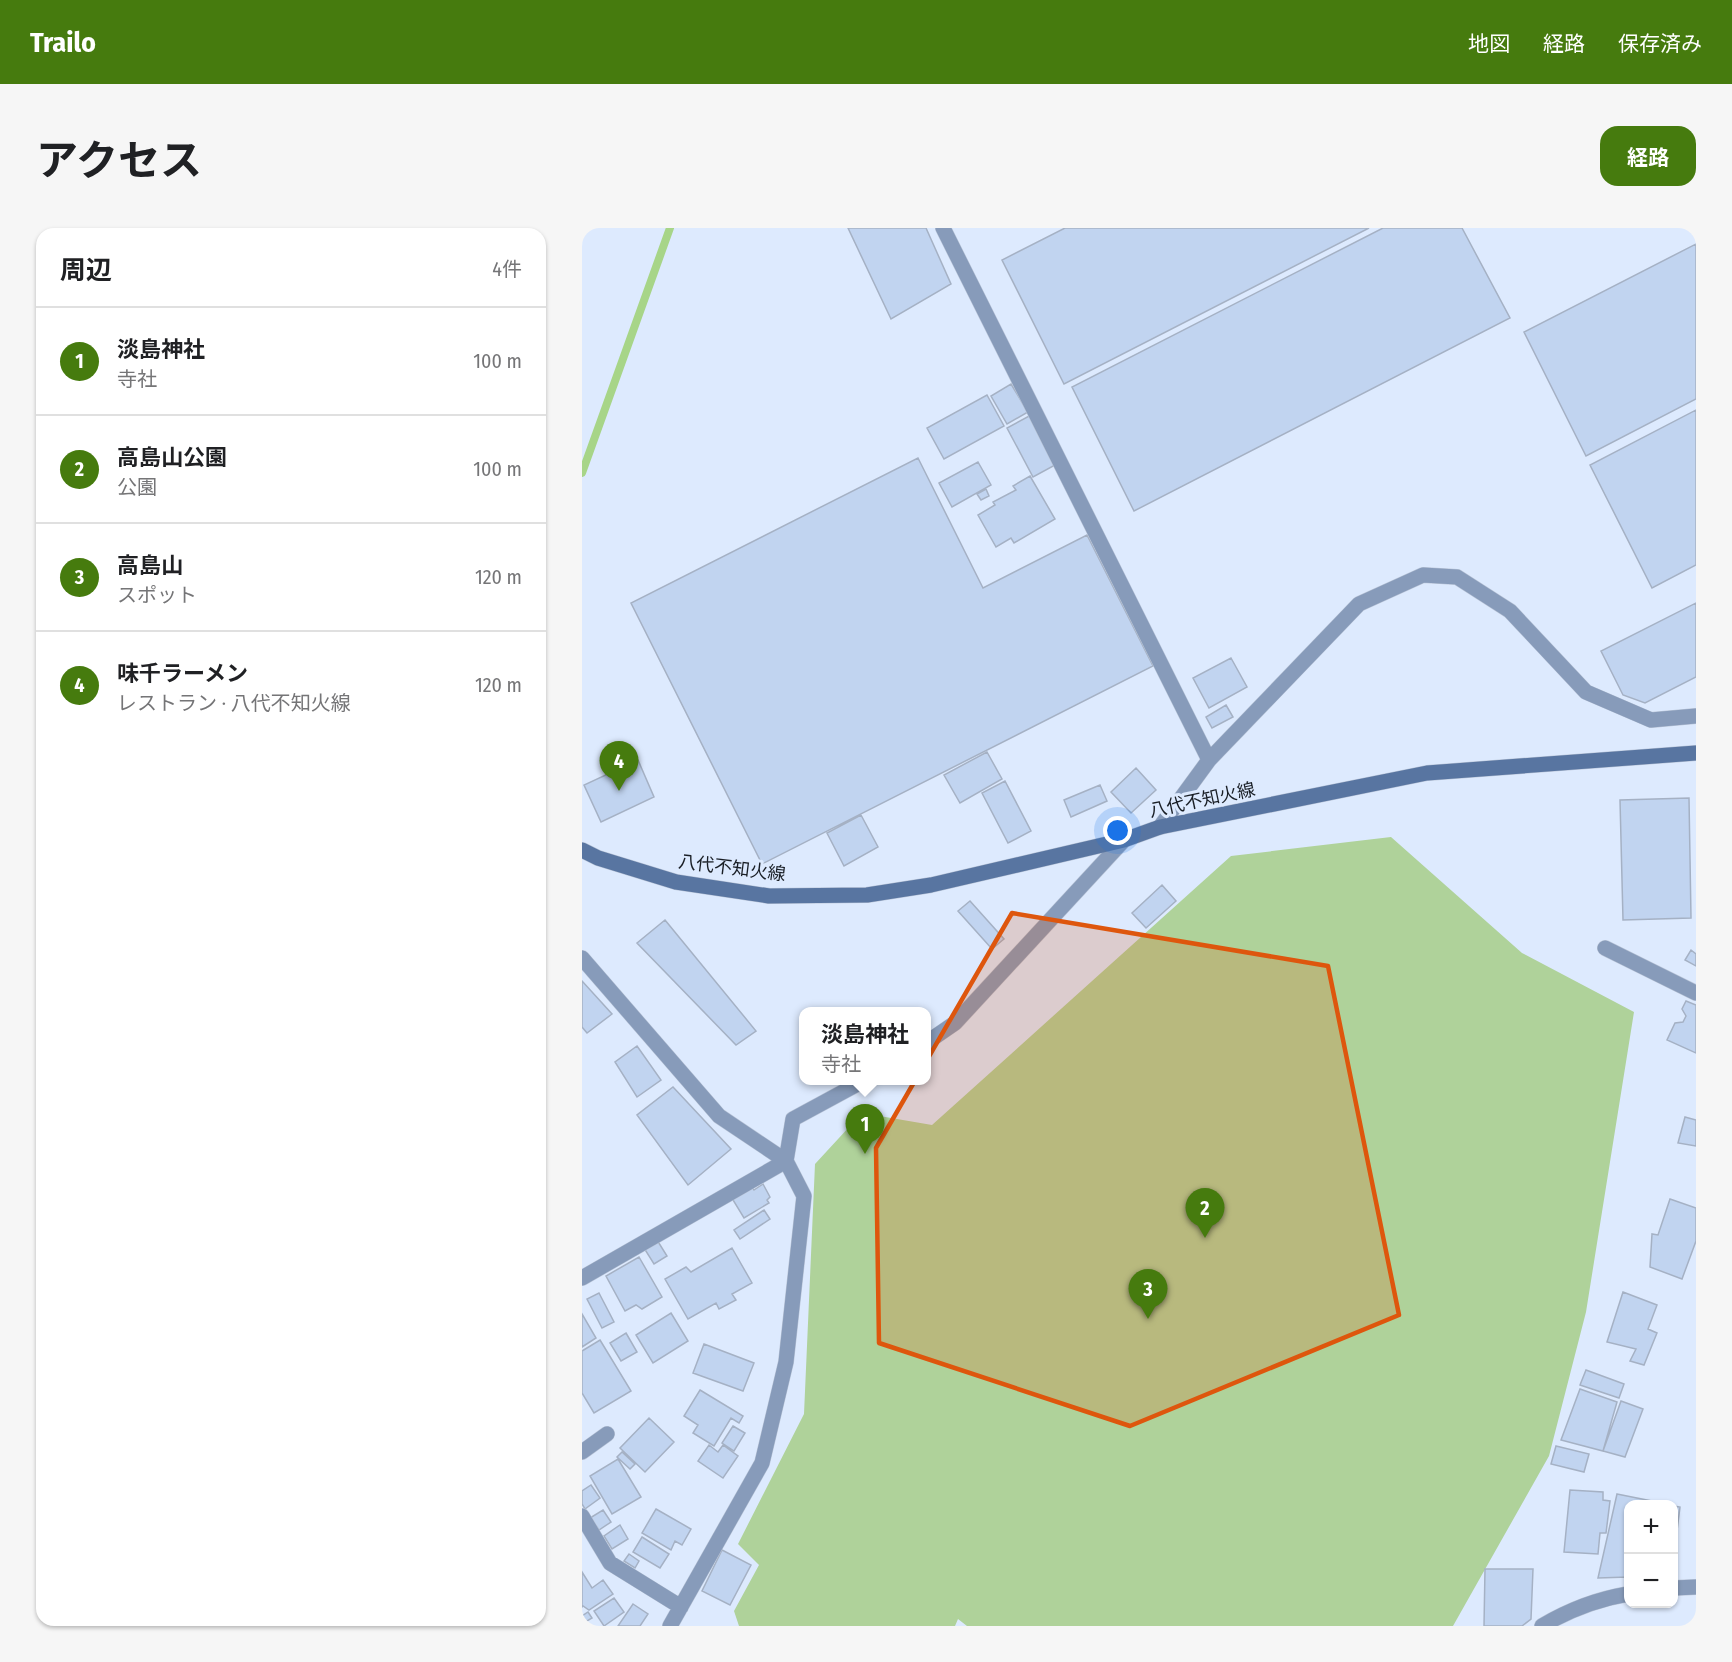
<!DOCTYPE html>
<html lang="ja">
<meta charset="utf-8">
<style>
body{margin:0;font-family:"Fira Sans Condensed","Noto Sans JP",sans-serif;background:#f6f6f6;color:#202124}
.controls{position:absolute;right:18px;bottom:18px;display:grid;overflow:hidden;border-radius:12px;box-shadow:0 2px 4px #0004}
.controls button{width:54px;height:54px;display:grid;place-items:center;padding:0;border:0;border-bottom:2px solid #e0e0e0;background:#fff;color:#202124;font:30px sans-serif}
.you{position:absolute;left:536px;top:603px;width:21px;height:21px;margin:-15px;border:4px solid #fff;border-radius:50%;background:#1a73e8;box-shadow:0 0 0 9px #1a73e833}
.badge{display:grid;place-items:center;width:39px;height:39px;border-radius:50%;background:#467b0e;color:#fff;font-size:20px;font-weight:700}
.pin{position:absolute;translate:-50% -50px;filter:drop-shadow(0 2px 3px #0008)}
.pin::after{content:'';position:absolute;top:32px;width:21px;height:18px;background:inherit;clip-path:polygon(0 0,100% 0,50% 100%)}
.popup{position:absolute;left:217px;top:779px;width:132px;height:78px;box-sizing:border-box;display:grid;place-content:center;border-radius:12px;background:#fff;filter:drop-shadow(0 2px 4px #0005);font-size:20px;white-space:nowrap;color:#757577}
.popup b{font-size:22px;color:#202124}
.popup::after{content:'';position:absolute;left:50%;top:100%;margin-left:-12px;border:12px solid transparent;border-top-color:#fff}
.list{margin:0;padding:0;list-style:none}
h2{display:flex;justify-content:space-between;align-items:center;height:78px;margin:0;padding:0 24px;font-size:26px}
h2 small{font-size:20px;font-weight:400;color:#757577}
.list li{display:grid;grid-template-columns:39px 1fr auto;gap:18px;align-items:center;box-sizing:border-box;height:108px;padding:0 24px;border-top:2px solid #e0e0e0}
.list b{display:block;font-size:22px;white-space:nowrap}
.list p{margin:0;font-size:20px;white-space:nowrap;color:#757577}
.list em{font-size:20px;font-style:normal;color:#757577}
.map{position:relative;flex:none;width:1114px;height:1398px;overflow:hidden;border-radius:18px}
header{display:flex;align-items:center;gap:36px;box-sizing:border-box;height:84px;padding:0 30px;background:#467b0e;color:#fff}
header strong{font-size:28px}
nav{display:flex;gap:33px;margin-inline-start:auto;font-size:21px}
.intro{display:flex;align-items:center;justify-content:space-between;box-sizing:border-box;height:144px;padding:0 36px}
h1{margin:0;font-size:42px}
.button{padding:15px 27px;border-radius:18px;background:#467b0e;color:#fff;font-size:21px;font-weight:700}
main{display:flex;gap:36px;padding:0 36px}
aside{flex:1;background:#fff;border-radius:18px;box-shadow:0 2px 4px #0004}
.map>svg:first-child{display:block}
</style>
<header>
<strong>Trailo</strong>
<nav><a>地図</a><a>経路</a><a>保存済み</a></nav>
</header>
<div class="intro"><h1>アクセス</h1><a class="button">経路</a></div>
<main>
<aside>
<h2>周辺<small>4件</small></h2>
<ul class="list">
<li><span class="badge">1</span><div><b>淡島神社</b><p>寺社</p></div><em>100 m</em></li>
<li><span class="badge">2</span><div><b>高島山公園</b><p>公園</p></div><em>100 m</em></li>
<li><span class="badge">3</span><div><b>高島山</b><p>スポット</p></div><em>120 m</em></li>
<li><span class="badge">4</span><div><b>味千ラーメン</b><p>レストラン · 八代不知火線</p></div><em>120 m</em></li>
</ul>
</aside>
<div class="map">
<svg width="1114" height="1398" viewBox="0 0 1114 1398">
<rect width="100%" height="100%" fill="#ddeafe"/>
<!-- green -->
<path fill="#afd29a" d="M809 609 940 725 1052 784 1004 1084 967 1228 871 1398H385L376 1391 373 1398H157L152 1383 177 1337 156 1316 222 1186 233 936 280 885 350 897 649 628Z"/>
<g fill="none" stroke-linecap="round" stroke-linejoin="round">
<!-- stream -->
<path stroke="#a7d588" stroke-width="8" d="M0 245 88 0"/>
</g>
<!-- building -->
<path fill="#c1d4f0" stroke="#a5b1c4" stroke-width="1.5" d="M266 0H344L369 56 309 91Z
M483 0H787L482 156 420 32Z
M801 0H880L928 90 552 283 490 159Z
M1114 16V171L1004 228 942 104Z
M429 156 446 184 425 196 409 168Z
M405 167 422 198 362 231 345 200Z
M1114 182V337L1070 360 1008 237Z
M449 187 475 236 451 249 425 200Z
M336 230 401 360 505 307 571 438 180 636 49 375Z
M396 234 409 257 370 279 357 255Z
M448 248 473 291 432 315 429 310 414 319 396 287 413 277 411 274 434 262 431 258Z
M404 261 407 268 399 272 395 266Z
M1114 375V449L1063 475 1041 467 1019 423Z
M649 430 665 459 627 480 611 450Z
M644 477 651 489 630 500 624 489Z
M405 524 420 551 378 575 362 547Z
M56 532 72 569 19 594 2 557Z
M554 540 574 562 549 585 529 564Z
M423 553 449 603 426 615 400 565Z
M518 557 525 573 489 589 482 572Z
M1107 570 1109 690 1041 692 1038 572Z
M279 587 296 619 262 638 245 605Z
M580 657 594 673 564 700 550 685Z
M388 673 422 711 410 721 376 683Z
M83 692 174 803 154 817 55 715Z
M1109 722 1114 726V738L1103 732Z
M0 753 30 786 5 805 0 799Z
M1104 773 1114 777V825L1085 812 1093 795 1101 794 1104 788 1100 781Z
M55 818 79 852 55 869 33 834Z
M91 859 149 921 106 957 55 887Z
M1103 889 1114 892V918L1096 915Z
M168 955 172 962 181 956 188 969 185 972 187 975 162 990 148 967Z
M1088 971 1114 980V1013L1100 1051 1068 1039 1070 1006 1076 1007Z
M182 982 188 991 158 1011 152 1002Z
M75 1012 85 1028 72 1036 62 1020Z
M150 1020 170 1055 150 1066 154 1072 137 1081 134 1075 106 1091 83 1051 104 1039 109 1044Z
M57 1029 80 1069 60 1081 54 1077 43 1083 24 1048Z
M1041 1064 1075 1077 1066 1101 1075 1105 1062 1137 1048 1133 1054 1121 1025 1114Z
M17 1065 32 1094 20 1100 5 1071Z
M89 1085 106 1113 71 1135 54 1107Z
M0 1086 14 1110 0 1119Z
M44 1105 55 1124 39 1133 28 1115Z
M18 1112 49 1163 12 1185 0 1165V1123Z
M122 1116 172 1135 161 1163 111 1145Z
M1004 1142 1042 1156 1037 1170 998 1157Z
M998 1161 1035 1174 1021 1223 979 1212Z
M118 1162 161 1188 157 1195 149 1190 132 1218 111 1205 116 1197 102 1188Z
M1039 1173 1061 1181 1043 1229 1021 1223Z
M67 1190 92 1214 63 1244 38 1220Z
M151 1198 163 1205 152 1223 140 1215Z
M127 1217 136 1224 141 1217 156 1228 141 1250 116 1233Z
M974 1218 1007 1226 1002 1244 969 1236Z
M40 1224 53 1236 48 1241 35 1229Z
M36 1231 59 1269 30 1286 8 1248Z
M9 1257 18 1270 3 1281 0 1276V1263Z
M988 1262 1021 1264V1272L1028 1273 1024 1305H1018L1016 1326 982 1324Z
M1035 1266 1085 1276H1046V1349L1016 1350Z
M1092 1278 1098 1279 1092 1326Z
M74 1281 109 1301 100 1317 93 1313 89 1322 60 1305Z
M21 1282 29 1294 17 1302 8 1290Z
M38 1297 46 1311 30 1321 22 1308Z
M60 1309 87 1326 78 1340 51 1324Z
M140 1322 169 1337 148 1377 120 1363Z
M47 1326 57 1333 53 1340 42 1333Z
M903 1341H951L949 1391 940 1398H902Z
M0 1344 10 1360 21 1352 31 1366 7 1382 1 1378 0 1379Z
M32 1370 42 1384 22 1398 12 1383Z
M51 1376 66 1386 58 1398H36Z
M6 1384 10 1390 0 1396V1388Z"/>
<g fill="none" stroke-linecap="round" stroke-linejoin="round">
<!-- street casing -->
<g stroke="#bac5d7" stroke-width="16">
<path id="street" d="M361 0 627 532
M578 599 627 532 777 376 841 347 875 349 928 383 1004 464 1069 492 1114 488
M1023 720 1114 765
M0 730 137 888 204 933 222 968 204 1134 180 1235 88 1398
M344 815 373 795 542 612
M204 933 211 891 283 852
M0 1050 204 933
M0 1224 25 1206
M0 1288 28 1335 99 1379
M1092 1360 1114 1359
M960 1398C987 1382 1016 1371 1046 1366"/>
</g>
<!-- secondary casing -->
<g stroke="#bac5d7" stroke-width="16">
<path id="secondary" d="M0 622 16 630 94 654 187 668 285 667 349 657 542 612 578 599 845 545 1114 525"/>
</g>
<!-- street -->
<use href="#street" stroke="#879bba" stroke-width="15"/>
<!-- secondary -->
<use href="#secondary" stroke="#5875a1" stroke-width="15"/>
</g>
<!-- marked area -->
<path fill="#de560d" fill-opacity="0.2" stroke="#de560d" stroke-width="4.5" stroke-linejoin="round" d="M430 685 746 738 817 1087 548 1198 297 1115 294 920Z"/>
<g text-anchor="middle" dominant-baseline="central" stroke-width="6" stroke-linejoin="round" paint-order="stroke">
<!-- street labels -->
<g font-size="18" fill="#191e25" stroke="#ddeafe">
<text transform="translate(620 572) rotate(-12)">八代不知火線</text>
<text transform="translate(150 640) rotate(7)">八代不知火線</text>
</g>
</g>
</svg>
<div class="controls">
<button>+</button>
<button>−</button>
</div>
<div class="you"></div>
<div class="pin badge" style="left:283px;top:926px">1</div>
<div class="popup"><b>淡島神社</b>寺社</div>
<div class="pin badge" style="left:623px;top:1010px">2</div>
<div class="pin badge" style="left:566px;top:1091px">3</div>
<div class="pin badge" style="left:37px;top:563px">4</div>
</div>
</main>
